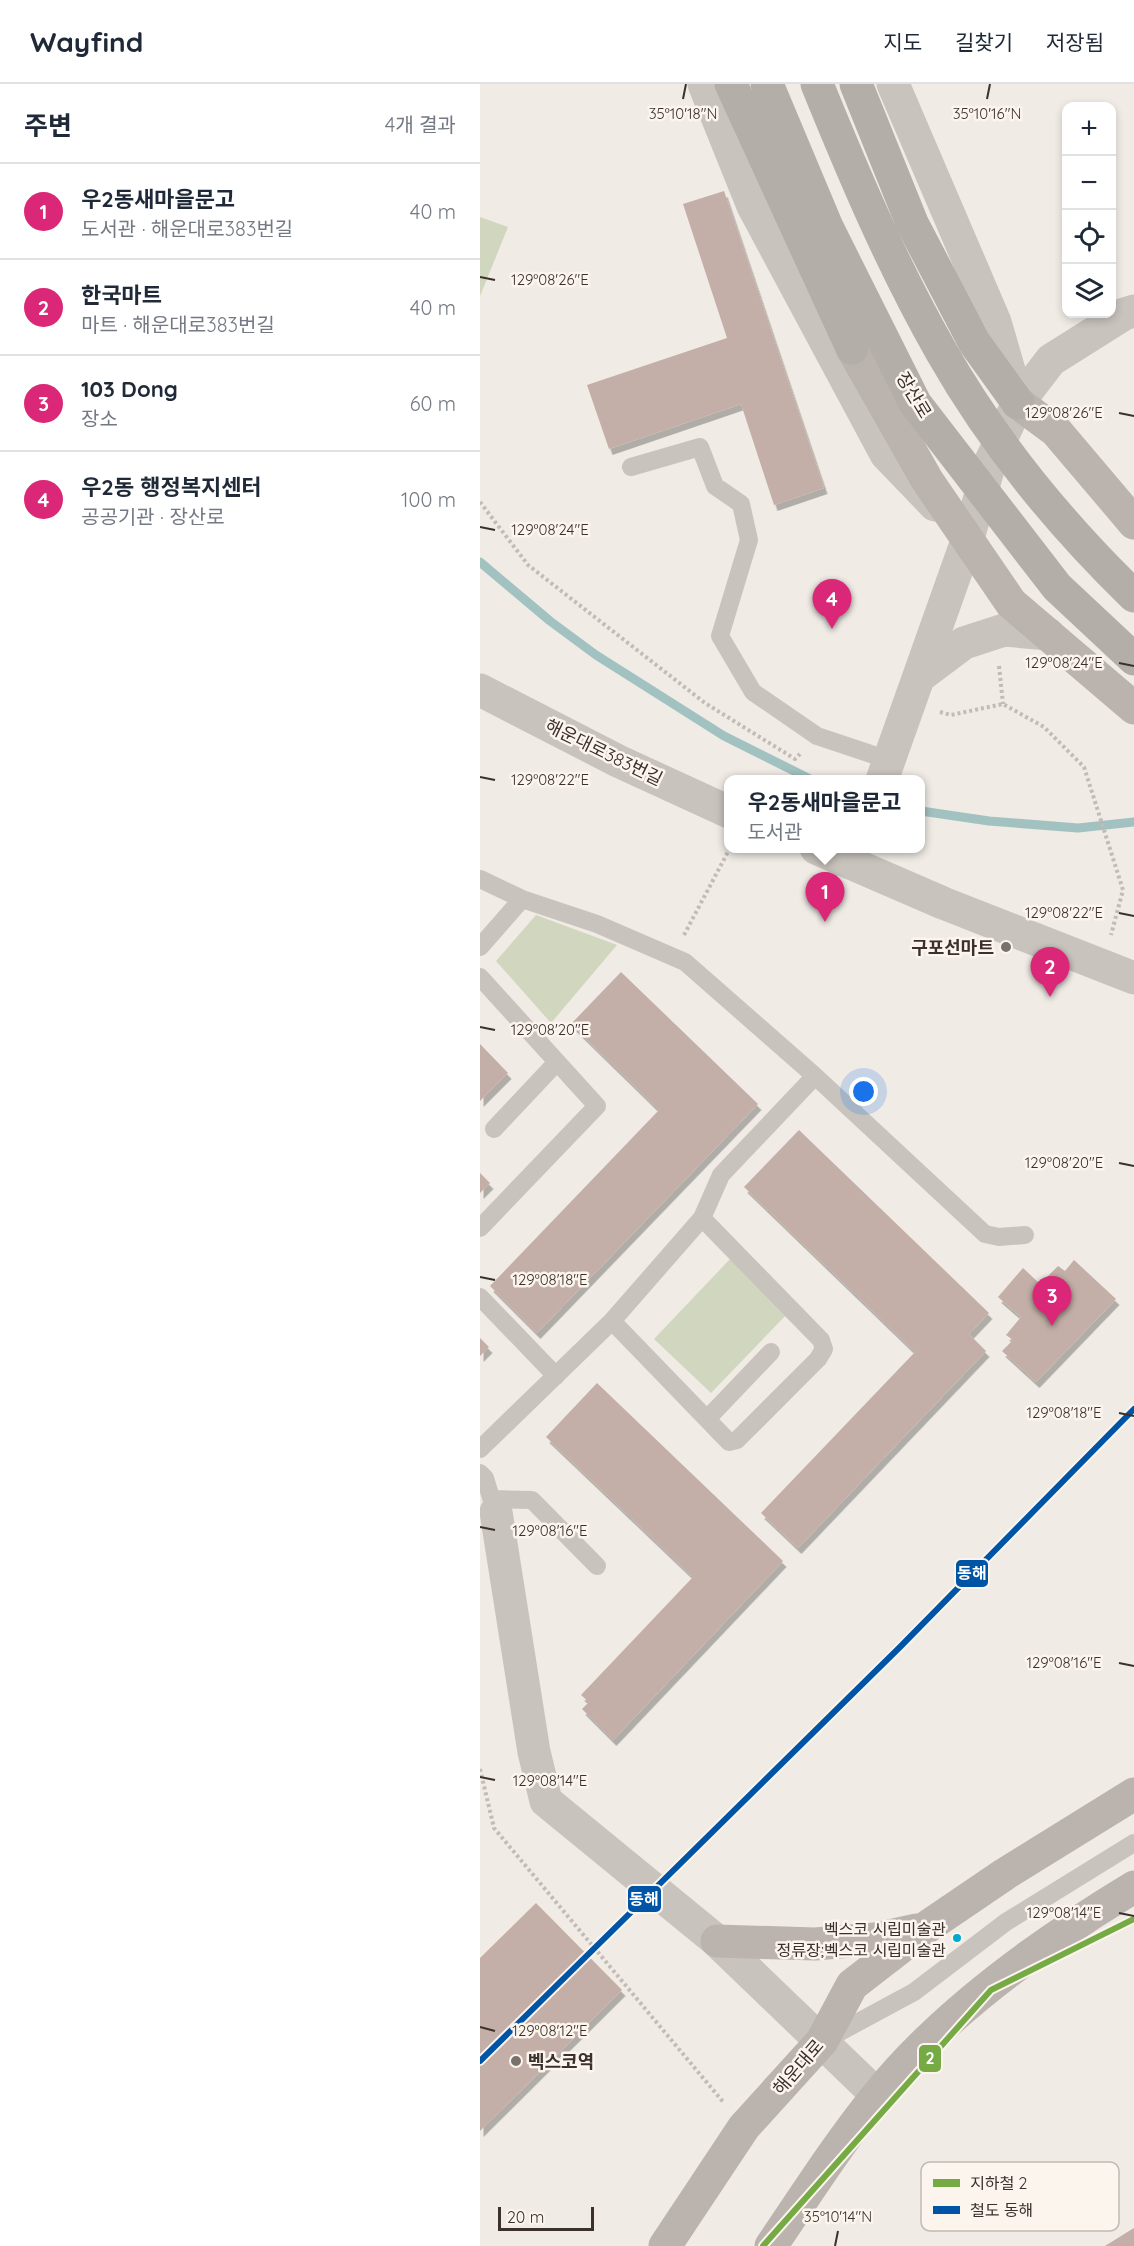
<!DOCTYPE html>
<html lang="ko">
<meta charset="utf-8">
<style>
body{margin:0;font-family:Quicksand,"Noto Sans KR",sans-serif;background:#f2f2f3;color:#1f2937}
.controls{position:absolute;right:18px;top:18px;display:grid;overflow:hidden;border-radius:12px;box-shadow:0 3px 9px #0003}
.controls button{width:54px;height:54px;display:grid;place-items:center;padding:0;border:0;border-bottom:2px solid #e0e1e3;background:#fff;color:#1f2937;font:30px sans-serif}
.scale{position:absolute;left:18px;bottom:15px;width:96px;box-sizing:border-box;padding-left:6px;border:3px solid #3b302b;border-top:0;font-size:16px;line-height:21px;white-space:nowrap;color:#3b302b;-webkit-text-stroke:4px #fbf5ee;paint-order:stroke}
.you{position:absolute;left:384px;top:1008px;width:21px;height:21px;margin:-15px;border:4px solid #fff;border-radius:50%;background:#1a73e8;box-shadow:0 0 0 9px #1a73e833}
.badge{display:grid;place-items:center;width:39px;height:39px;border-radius:50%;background:#db2777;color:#fff;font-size:20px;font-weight:700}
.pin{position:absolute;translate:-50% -50px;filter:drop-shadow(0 2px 3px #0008)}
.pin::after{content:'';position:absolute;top:32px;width:21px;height:18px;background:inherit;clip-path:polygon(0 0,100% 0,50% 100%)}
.popup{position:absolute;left:244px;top:691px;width:201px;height:78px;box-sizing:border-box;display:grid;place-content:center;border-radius:12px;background:#fff;filter:drop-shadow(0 2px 4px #0005);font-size:20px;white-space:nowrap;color:#747a83}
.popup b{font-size:22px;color:#1f2937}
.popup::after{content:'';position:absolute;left:50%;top:100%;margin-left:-12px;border:12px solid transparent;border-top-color:#fff}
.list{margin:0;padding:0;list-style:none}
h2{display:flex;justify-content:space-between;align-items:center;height:78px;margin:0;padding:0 24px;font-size:26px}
h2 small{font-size:20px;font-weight:400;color:#747a83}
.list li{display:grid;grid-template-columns:39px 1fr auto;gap:18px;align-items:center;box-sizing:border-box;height:96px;padding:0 24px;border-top:2px solid #e0e1e3}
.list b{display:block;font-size:22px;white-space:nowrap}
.list p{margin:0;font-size:20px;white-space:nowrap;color:#747a83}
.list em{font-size:20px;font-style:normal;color:#747a83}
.icon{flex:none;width:33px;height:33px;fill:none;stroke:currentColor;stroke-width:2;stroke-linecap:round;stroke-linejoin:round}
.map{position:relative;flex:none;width:654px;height:2162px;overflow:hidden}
header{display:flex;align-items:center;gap:36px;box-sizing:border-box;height:84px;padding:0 30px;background:#fff;border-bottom:2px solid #e0e1e3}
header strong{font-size:28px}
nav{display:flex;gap:33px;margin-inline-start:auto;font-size:21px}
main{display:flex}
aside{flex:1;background:#fff}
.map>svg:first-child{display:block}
</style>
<header>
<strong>Wayfind</strong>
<nav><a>지도</a><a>길찾기</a><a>저장됨</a></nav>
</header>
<main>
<aside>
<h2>주변<small>4개 결과</small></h2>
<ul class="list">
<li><span class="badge">1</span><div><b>우2동새마을문고</b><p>도서관 · 해운대로383번길</p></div><em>40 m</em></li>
<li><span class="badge">2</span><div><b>한국마트</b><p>마트 · 해운대로383번길</p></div><em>40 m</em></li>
<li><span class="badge">3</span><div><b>103 Dong</b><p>장소</p></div><em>60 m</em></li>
<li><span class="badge">4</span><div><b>우2동 행정복지센터</b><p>공공기관 · 장산로</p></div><em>100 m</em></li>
</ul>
</aside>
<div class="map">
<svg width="654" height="2162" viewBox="0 0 654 2162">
<defs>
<filter id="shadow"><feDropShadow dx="3.5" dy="6" stdDeviation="0" flood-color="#0004"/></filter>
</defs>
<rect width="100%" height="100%" fill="#f0ebe5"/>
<!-- green -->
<path fill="#d1d6bf" d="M0 133 28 143 0 212Z
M56 831 137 861 71 939 16 877Z
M251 1174 308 1229 231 1309 174 1255Z"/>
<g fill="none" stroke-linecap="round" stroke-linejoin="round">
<!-- stream -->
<path stroke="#a1c2c1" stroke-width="9" d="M0 478 70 537 116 571 244 652 332 696
M441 727 509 737 598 744 654 738"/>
</g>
<!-- building -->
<path fill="#c3afa7" filter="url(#shadow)" d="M244 107 344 404 294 421 261 320 129 365 107 301 247 254 203 120Z
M141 888 278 1020 57 1249 10 1202 179 1026 91 940Z
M0 960 28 989 0 1017Z
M319 1046 509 1229 489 1250 506 1267 318 1464 281 1429 435 1268 264 1103Z
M0 1089 10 1099 0 1109Z
M594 1176 636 1215 556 1298 522 1267 533 1256 526 1251 541 1233 518 1213 543 1184 560 1200 578 1182 585 1187Z
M0 1254 9 1263 0 1272Z
M117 1299 303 1477 133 1656 102 1625 109 1618 101 1611 213 1493 66 1353Z
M56 1819 142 1906 0 2047V1874Z
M654 2144V2162H625L649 2147Z"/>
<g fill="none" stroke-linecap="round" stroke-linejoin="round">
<!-- path -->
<path stroke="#c2bbb6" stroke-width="4" stroke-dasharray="3 3" stroke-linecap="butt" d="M0 418 48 481 225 619 315 675 320 670
M519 582 523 620
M460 628 471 631 523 620 564 643 604 683 643 806 631 851
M204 851 250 764
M0 1685 14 1744 244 2019"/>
<!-- service -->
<path stroke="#c9c3be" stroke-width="18" d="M151 383 220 363 235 402 261 420 269 456 240 552 273 608 337 652 409 676
M0 795 42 815 117 840 205 878 335 992 505 1150 519 1153 545 1151
M0 863 42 815
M0 893 117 1022 0 1144
M14 1045 77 978
M222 1134 241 1091 335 992
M0 1213 76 1292
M228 1334 291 1268
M0 1365 132 1237 222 1134 341 1256 344 1265 338 1275 257 1356 249 1358 132 1237
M0 1389 5 1394 15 1427
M12 1415 52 1416 117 1482
M347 1955 434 1908 526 1838 654 1759"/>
<!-- minor -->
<path stroke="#c9c3be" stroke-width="33" d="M224 0 273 122 406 370 455 421
M413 0 515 238 537 314
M440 592 484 559 524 546 568 550
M0 606 138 677 249 728
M402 696 488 454 510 379 538 319 571 276 644 230 654 227
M336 764 463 819 654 894
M16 1428 54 1668 66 1717 237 1857 397 2011"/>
<!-- secondary -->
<path stroke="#bab3ae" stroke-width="33" d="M372 264 447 396 531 519 654 624
M538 319 576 347 654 439
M237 1857 335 1860 395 1855 436 1846
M185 2162 264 2043 342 1957 372 1901 447 1843 525 1790 654 1710
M291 2162C325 2112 358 2060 396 2013 463 1929 563 1858 654 1803"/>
<!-- trunk -->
<path stroke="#b4aea8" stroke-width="33" d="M251 0 372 264
M376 0 432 139 494 258 538 319"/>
<!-- trunk-bridge -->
<path stroke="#b4aea8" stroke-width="33" d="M287 0 347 143 435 319 577 503 654 575
M337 0C374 91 412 181 461 267 512 357 580 440 654 512"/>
<!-- rail-1 casing -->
<g stroke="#fbf5ee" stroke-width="10">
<path id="rail-1" d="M0 1977 420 1563 654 1325"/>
</g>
<!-- rail-1 -->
<use href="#rail-1" stroke="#0054a6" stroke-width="6"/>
<!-- metro-1 casing -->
<g stroke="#fbf5ee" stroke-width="10">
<path id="metro-1" d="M283 2162 511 1906 654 1835"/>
</g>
<!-- metro-1 -->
<use href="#metro-1" stroke="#76aa44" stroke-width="6"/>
</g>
<!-- ticks -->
<path fill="none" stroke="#3b302b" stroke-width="2" d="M203 15 206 0M507 15 510 0M0 193 15 196M639 329 654 332M0 443 15 446M639 579 654 582M0 693 15 696M639 829 654 832M0 943 15 946M639 1079 654 1082M0 1193 15 1196M639 1329 654 1332M0 1443 15 1446M639 1579 654 1582M0 1693 15 1696M639 1829 654 1832M0 1943 15 1947M355 2162 358 2147"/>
<!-- markers -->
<g fill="#7a716c" stroke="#fbf5ee" stroke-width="2">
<circle cx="526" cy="863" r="6"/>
<circle cx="36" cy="1977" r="6"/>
</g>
<circle fill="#00a9ce" stroke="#fbf5ee" stroke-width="2" cx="477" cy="1854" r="5"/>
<g text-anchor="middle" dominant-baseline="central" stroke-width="5" stroke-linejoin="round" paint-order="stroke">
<!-- bus labels -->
<g font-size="16" fill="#3b302b" stroke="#fbf5ee" text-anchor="end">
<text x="466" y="1845">벡스코 시립미술관<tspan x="466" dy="21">정류장;벡스코 시립미술관</tspan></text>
</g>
<!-- street labels -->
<g font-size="18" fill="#3b302b" stroke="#fbf5ee">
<text transform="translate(434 311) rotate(59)">장산로</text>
<text transform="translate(124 668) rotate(26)">해운대로383번길</text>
<text transform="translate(318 1983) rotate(-49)">해운대로</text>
</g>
<!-- poi labels -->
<g font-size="18" font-weight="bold" fill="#3b302b" stroke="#fbf5ee" text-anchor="end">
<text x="514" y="863">구포선마트</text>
<text x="48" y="1977" text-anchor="start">벡스코역</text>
</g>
</g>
<!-- legend -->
<rect x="441" y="2078" width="198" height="69" rx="9" fill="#fbf5ee" stroke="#c1bab4" stroke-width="1.5"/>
<rect x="453" y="2095" width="27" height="8" fill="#76aa44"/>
<rect x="453" y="2122" width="27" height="8" fill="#0054a6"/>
<g font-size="16" fill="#3b302b">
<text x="490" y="2105">지하철 2</text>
<text x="490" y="2132">철도 동해</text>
</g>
<g font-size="15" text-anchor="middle" fill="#3b302b" stroke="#fbf5ee" stroke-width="5" stroke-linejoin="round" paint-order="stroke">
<text x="203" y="35">35°10'18"N</text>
<text x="507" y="35">35°10'16"N</text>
<text x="70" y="201">129°08'26"E</text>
<text x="584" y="334">129°08'26"E</text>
<text x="70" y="451">129°08'24"E</text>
<text x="584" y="584">129°08'24"E</text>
<text x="70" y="701">129°08'22"E</text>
<text x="584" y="834">129°08'22"E</text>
<text x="70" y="951">129°08'20"E</text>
<text x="584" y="1084">129°08'20"E</text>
<text x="70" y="1201">129°08'18"E</text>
<text x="584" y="1334">129°08'18"E</text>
<text x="70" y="1452">129°08'16"E</text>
<text x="584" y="1584">129°08'16"E</text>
<text x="70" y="1702">129°08'14"E</text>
<text x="584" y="1834">129°08'14"E</text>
<text x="70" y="1952">129°08'12"E</text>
<text x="358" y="2138">35°10'14"N</text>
</g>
<g stroke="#fbf5ee" stroke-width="2">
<rect x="475" y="1475" width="34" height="29" rx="6" fill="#0054a6"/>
<rect x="147" y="1801" width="35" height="28" rx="6" fill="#0054a6"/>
<rect x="438" y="1960" width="24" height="29" rx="6" fill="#76aa44"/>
</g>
<g font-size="16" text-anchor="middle" font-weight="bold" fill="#fff">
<text x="492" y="1495">동해</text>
<text x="164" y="1821">동해</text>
<text x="450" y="1980">2</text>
</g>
</svg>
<div class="controls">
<button>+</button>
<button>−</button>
<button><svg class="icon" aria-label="locate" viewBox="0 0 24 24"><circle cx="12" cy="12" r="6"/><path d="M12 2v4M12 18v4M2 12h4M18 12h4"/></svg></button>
<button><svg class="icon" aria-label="layers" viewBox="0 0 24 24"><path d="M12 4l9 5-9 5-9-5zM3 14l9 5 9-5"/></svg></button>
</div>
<div class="scale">20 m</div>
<div class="you"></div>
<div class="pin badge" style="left:345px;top:838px">1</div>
<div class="popup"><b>우2동새마을문고</b>도서관</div>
<div class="pin badge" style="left:570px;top:913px">2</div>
<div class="pin badge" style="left:572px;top:1242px">3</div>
<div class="pin badge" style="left:352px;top:545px">4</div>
</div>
</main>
